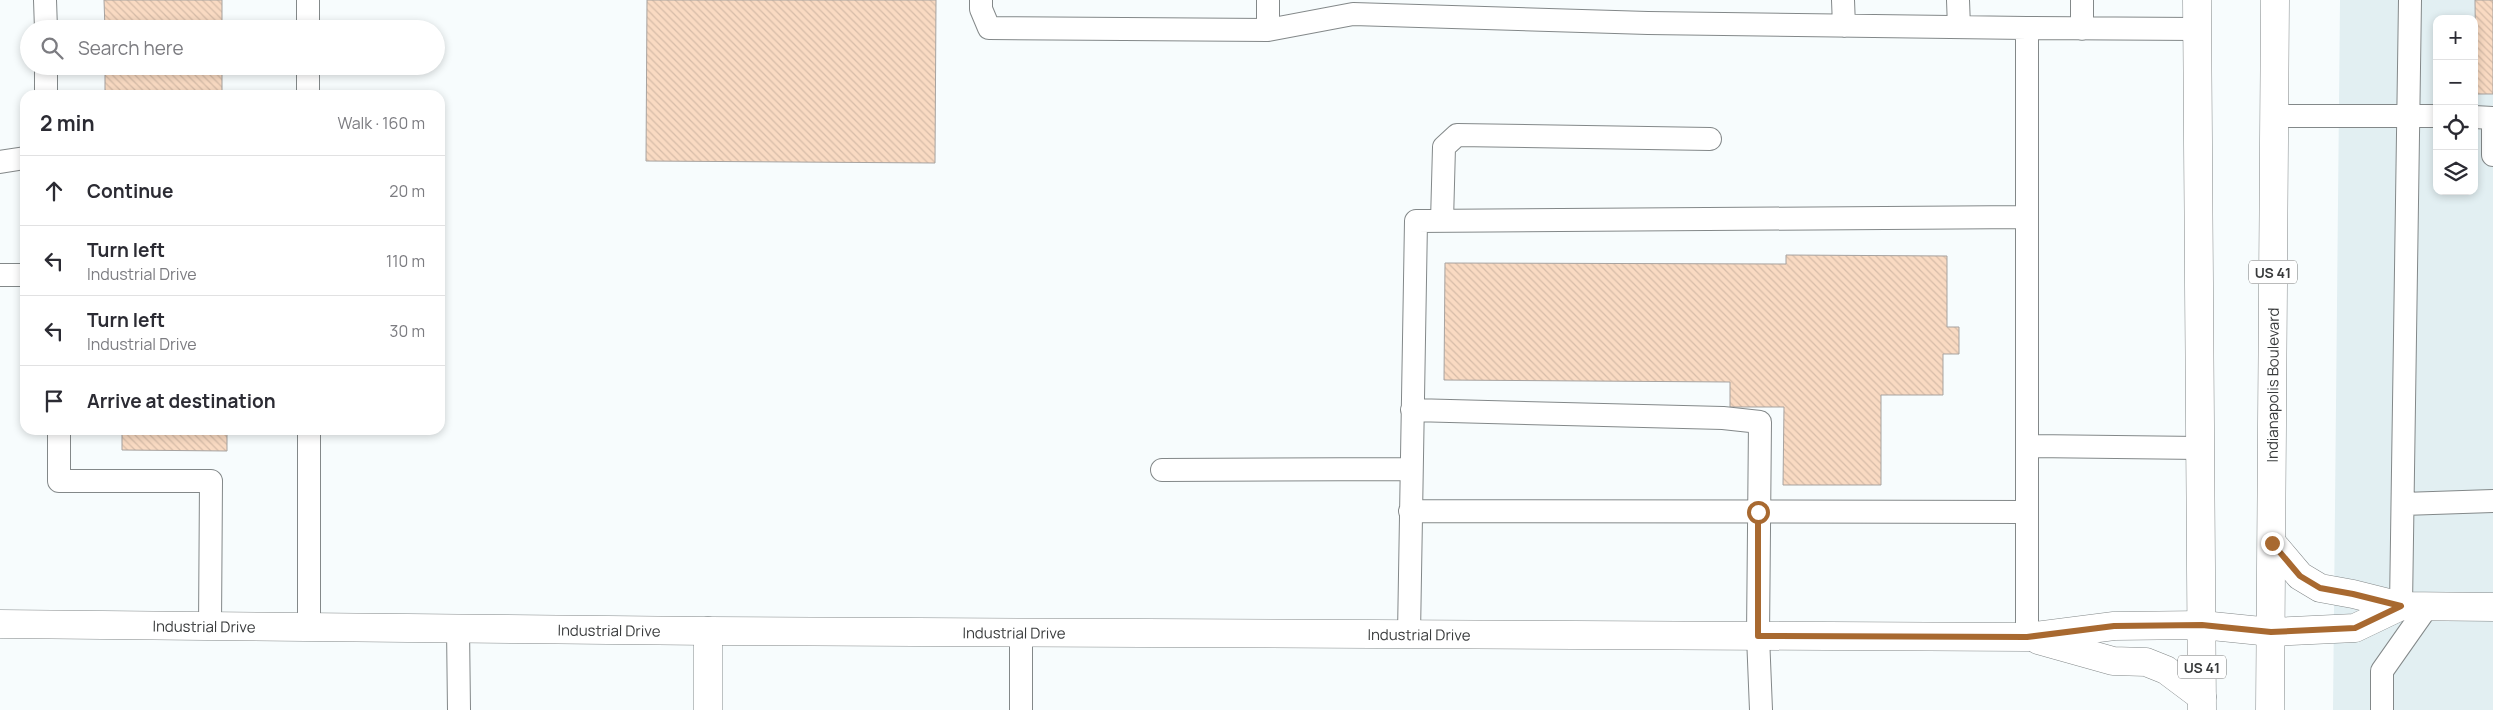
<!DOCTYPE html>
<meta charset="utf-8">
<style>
body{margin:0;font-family:Manrope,sans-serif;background:#f7f7f7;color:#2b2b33}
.controls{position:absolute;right:15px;top:15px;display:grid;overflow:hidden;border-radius:10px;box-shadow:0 2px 8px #0003}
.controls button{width:45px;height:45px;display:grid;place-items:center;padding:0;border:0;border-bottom:1px solid #e1e1e2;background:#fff;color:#2b2b33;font:25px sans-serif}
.stop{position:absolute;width:15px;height:15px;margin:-11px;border:4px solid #a86930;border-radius:50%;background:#fff}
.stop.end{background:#a86930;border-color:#fff;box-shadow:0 1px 5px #0008}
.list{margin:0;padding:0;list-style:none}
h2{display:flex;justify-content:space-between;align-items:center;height:65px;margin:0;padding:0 20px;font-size:21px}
h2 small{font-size:16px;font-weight:400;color:#7c7c81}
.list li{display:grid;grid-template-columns:32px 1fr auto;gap:15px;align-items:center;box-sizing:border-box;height:70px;padding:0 20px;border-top:1px solid #e1e1e2}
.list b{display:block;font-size:19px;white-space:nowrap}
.list p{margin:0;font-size:16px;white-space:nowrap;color:#7c7c81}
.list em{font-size:16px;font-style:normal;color:#7c7c81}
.icon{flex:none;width:28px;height:28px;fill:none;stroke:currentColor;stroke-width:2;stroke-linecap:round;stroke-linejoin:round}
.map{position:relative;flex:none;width:2493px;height:710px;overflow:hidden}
.search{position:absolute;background:#fff;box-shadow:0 2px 8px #0003;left:20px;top:20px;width:425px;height:55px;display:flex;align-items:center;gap:12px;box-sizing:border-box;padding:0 18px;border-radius:28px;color:#7c7c81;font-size:19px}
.panel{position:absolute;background:#fff;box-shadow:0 2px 8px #0003;left:20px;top:90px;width:425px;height:345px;border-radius:15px}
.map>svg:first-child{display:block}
</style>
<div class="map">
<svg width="2493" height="710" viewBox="0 0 2493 710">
<defs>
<pattern id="building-back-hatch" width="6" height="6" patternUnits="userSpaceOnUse" patternTransform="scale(1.25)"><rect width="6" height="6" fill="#f9dac2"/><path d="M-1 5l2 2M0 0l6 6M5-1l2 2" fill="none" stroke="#d6bca8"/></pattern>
</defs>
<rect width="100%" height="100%" fill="#f7fcfd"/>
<!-- built -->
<path fill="#e2eff2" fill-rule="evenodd" d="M2340 0H2493V710H2333ZM2437 19H2474V191H2437Z"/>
<!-- building -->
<path fill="url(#building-back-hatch)" stroke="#a7a3a0" d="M104 0H222V29H105Z
M647 0H936L935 163 646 161Z
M2475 0H2493V94H2476Z
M105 66H222V95H105Z
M1786 255 1947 256V327H1959V354H1943V395H1881V485H1783L1784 407H1730V382L1444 380 1445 263 1786 264Z
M122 430H227V451L122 450Z"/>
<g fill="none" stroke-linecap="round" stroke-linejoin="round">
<!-- lane casing -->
<g stroke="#838889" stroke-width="24">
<path id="lane" d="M45 0 46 29
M308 0V29
M981 0V9L989 28 1268 30 1353 14 1648 23 2027 28
M1268 0V30
M1843 0 1844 26
M1958 0 1959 27
M2082 0V29
M46 66V95
M308 66V95
M2274 116H2437
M2474 117 2493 118V155
M0 162 25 158
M2027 217V637
M1442 221 1444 147 1457 135 1710 139
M0 275H25
M1412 410 1723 418 1760 422 1758 636 1761 710
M59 430V481H211L210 626
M309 430V627
M2027 446 2200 448
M1162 470 1411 469
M2403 504 2493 501
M1410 511 2027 512
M2401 606 2410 0
M458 628 459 710
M1409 634 1416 221 2027 217V28L2197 29
M1021 710V632
M2382 710V671L2427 607"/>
</g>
<!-- street casing -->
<g stroke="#838889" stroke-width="29">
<g id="street">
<path d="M2272 543 2300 576 2320 588 2353 594 2401 606 2493 607"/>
<path id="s1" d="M0 624 708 631 2027 637 2114 626 2202 625 2271 632 2355 628 2401 606"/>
<path d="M2038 640 2113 661 2146 662 2166 670 2202 697"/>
<path d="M708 710V631"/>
</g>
</g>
<!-- highway casing -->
<g stroke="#838889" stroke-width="29">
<g id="highway">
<path d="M2197 0 2202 710"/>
<path id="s2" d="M2270 710 2275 0"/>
</g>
</g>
<!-- lane -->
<use href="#lane" stroke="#fff" stroke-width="22"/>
<!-- street -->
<use href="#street" stroke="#fff" stroke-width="28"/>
<!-- highway -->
<use href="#highway" stroke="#fff" stroke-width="28"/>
</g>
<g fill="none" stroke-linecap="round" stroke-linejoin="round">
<!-- route -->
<path stroke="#a86930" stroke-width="6" d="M1758 512V636L2027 637 2114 626 2202 625 2271 632 2355 628 2401 606 2353 594 2320 588 2300 576 2272 543"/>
</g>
<g text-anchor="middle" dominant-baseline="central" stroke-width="4" stroke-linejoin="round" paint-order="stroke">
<!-- shield labels -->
<g fill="#fff" stroke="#747676" stroke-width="1">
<rect x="2249" y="260.5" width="48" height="23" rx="4"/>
<rect x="2178" y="655.5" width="48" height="23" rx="4"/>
</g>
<g font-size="14" font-weight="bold" fill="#393b3c">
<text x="2273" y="272">US 41</text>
<text x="2202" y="667">US 41</text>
</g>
<!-- street labels -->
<g font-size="15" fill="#393b3c" stroke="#fff">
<text stroke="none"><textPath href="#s2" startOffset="325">Indianapolis Boulevard</textPath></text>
<text stroke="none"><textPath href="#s1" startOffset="204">Industrial Drive</textPath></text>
<text stroke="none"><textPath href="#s1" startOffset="609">Industrial Drive</textPath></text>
<text stroke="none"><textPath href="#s1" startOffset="1014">Industrial Drive</textPath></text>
<text stroke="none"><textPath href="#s1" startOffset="1419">Industrial Drive</textPath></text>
</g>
</g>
</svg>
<div class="controls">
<button>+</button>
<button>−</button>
<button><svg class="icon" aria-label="locate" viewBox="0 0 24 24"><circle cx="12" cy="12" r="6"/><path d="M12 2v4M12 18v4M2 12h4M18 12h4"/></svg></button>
<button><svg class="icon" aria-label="layers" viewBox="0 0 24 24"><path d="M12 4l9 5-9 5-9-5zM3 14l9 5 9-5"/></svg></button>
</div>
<div class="stop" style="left:1758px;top:512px"></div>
<div class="stop end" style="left:2272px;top:543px"></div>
<div class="search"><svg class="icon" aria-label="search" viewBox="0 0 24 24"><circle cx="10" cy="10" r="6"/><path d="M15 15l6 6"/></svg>Search here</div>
<section class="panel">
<h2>2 min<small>Walk · 160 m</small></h2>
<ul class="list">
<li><svg class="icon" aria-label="ahead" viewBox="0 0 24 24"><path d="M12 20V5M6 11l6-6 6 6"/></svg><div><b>Continue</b></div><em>20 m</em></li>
<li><svg class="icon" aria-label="left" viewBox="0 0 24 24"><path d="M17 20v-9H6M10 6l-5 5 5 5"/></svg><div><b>Turn left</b><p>Industrial Drive</p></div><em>110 m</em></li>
<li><svg class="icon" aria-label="left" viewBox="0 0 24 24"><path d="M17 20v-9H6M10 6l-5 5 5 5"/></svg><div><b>Turn left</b><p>Industrial Drive</p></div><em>30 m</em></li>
<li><svg class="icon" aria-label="arrive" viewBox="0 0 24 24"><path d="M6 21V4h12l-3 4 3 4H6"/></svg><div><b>Arrive at destination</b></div></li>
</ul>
</section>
</div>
